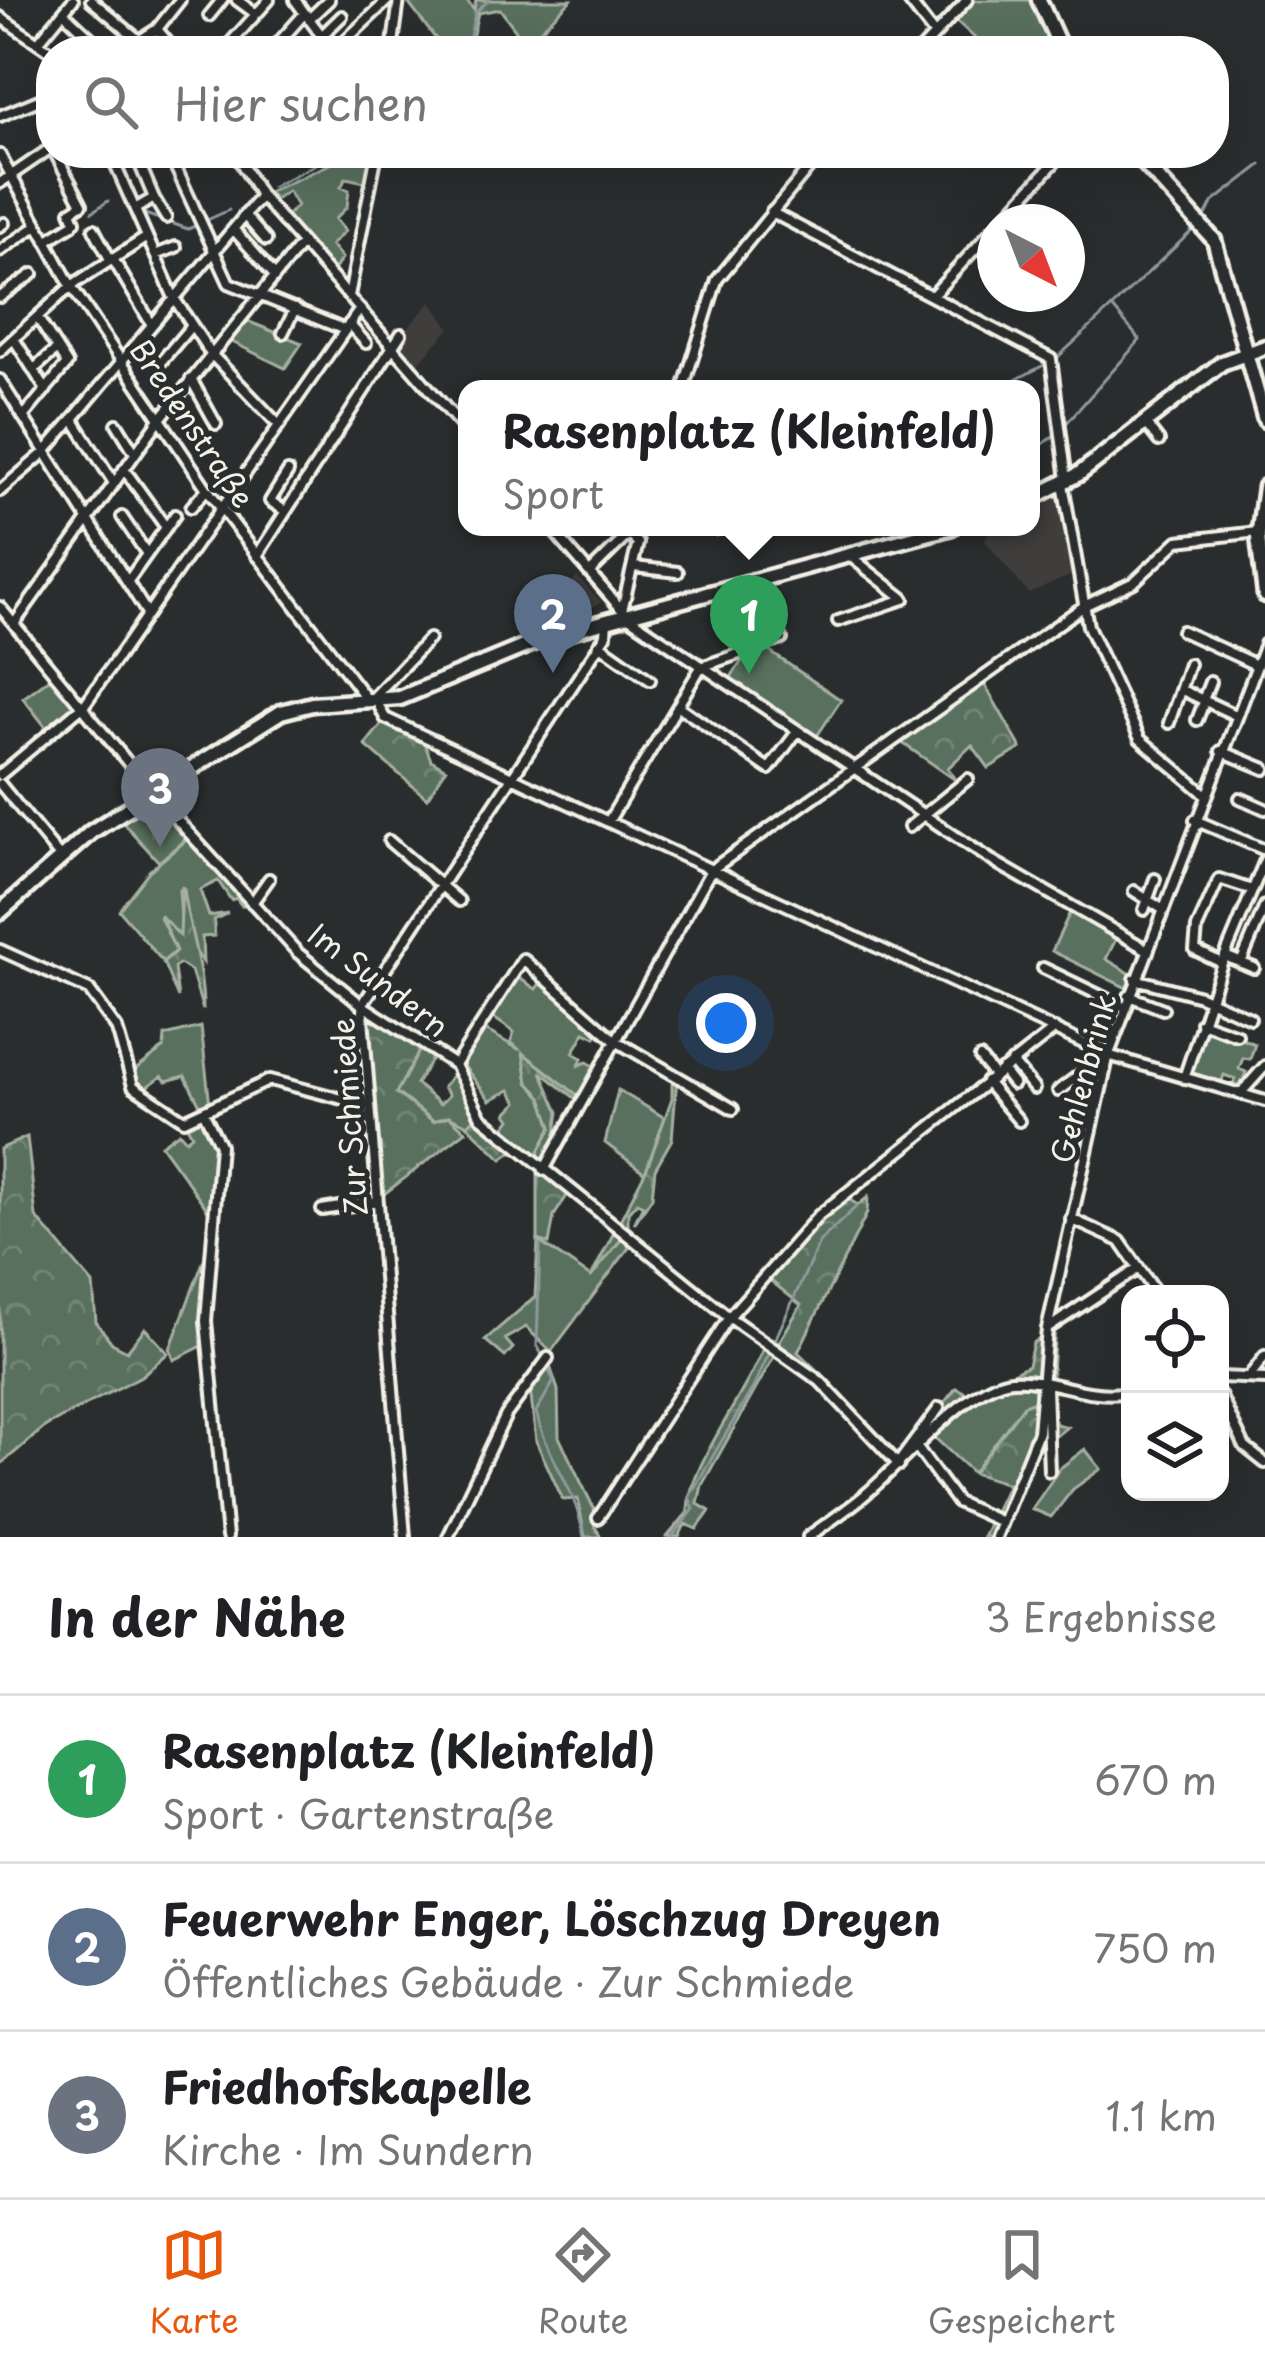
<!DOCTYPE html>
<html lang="de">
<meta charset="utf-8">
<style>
body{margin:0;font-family:"Playpen Sans",sans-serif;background:#f2f2f2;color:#202124}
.controls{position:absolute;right:36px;bottom:36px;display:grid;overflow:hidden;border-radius:24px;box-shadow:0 12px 48px #0002}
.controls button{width:108px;height:108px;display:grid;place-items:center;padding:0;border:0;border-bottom:3px solid #e0e0e0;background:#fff;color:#202124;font:60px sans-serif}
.compass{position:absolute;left:977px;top:204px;width:108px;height:108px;border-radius:50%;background:#fff;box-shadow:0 12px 48px #0002;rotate:138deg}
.you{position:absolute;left:726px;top:1023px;width:42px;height:42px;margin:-30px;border:9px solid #fff;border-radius:50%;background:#1a73e8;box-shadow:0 0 0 18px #1a73e833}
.badge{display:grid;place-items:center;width:78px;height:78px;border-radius:50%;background:#ea580c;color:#fff;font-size:39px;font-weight:700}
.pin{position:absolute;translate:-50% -99px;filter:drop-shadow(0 3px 6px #0008)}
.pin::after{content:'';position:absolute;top:63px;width:42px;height:36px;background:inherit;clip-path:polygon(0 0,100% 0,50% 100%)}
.popup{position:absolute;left:458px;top:380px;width:582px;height:156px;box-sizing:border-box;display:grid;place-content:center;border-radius:24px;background:#fff;filter:drop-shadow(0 3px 9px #0005);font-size:39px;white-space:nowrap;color:#757577}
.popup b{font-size:45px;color:#202124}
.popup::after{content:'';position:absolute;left:50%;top:100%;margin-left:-24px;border:24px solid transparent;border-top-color:#fff}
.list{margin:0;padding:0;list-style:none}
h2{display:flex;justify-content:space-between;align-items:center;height:156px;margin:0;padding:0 48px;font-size:51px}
h2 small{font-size:39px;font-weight:400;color:#757577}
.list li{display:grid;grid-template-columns:78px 1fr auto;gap:36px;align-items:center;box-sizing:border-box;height:168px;padding:0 48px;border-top:3px solid #e0e0e0}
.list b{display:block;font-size:45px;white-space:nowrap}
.list p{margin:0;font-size:39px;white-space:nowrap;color:#757577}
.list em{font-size:39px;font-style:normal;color:#757577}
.icon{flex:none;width:66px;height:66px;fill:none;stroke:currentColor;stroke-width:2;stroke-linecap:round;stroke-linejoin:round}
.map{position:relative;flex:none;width:1265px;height:1537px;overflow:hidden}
.search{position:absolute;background:#fff;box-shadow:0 12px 48px #0002;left:36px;right:36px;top:36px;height:132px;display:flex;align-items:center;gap:30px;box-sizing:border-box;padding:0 42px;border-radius:48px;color:#757577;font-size:45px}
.sheet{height:660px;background:#fff}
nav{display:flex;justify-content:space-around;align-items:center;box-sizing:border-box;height:168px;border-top:3px solid #e0e0e0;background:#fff;font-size:33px;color:#757577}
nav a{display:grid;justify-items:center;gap:6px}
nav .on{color:#ea580c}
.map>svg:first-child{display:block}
</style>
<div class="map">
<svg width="1265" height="1537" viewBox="0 0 1265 1537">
<defs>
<pattern id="forest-crowns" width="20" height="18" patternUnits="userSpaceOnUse" patternTransform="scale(3)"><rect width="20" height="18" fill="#59705d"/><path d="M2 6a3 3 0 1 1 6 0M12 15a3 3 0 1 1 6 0" fill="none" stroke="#718574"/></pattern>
<pattern id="cemetery-stones" width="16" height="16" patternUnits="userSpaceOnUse" patternTransform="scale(3)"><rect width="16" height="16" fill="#59705d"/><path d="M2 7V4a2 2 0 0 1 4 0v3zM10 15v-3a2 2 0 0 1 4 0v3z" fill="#718574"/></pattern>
</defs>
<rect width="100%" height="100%" fill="#2a2d2e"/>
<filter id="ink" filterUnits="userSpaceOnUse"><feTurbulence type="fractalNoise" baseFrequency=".00833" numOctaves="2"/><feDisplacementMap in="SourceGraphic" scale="24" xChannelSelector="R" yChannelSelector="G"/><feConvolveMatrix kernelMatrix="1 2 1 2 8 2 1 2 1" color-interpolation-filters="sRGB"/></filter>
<g filter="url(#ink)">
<!-- built -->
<path fill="#403d3c" d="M431 302 450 328 415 367 394 343Z
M1060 490 1078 572 1029 594 984 540 988 535 982 527H1031V501Z
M577 577 601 602 581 614 584 626 516 645 515 636Z"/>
<!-- grass -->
<path fill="#59705d" stroke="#a6b0a2" stroke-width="3" d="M406 0H466L474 10 476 0H571L526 44 500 9 478 13 469 51H445Z
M972 0H1035L1058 51H989L954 19Z
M340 153H374L369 183 346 178 341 187 349 190 347 207 335 219 345 231 331 245 342 258 333 272 285 217 297 206 288 191 274 200 269 192 341 159Z
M242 319 302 343 285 368 226 339Z
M763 647 841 700 815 739 729 680 748 652Z
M53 676 79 707 48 730 23 698Z
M190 837 249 902 242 906 236 898 231 900 218 881 200 890 209 916 228 913 214 920V936L202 937 203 962 193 948 184 889 179 890 182 934 178 936 160 917 176 951 163 962 119 910 149 871Z
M1072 908 1118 935 1106 959 1131 974 1127 988 1052 951Z
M514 975 536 989 543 979 600 1029 596 1037 585 1032 573 1053 582 1058 579 1065 587 1062 599 1069 581 1098 524 1054 528 1082 542 1097 552 1127 537 1156 503 1130 511 1119 507 1113 518 1102 510 1090 490 1100 460 1061 480 1027 520 1050 511 1042 514 1032 488 1014Z
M1202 1024 1255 1044 1250 1059 1243 1058 1239 1069 1246 1072 1239 1091 1232 1089 1235 1079 1224 1075 1220 1086 1186 1076Z
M201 1027 210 1105 203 1111 185 1076 166 1081 162 1076 141 1091 130 1074 164 1048 165 1036Z
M422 1046 435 1054 416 1084 440 1104 449 1095 443 1087 453 1074 476 1118 468 1125 449 1116 434 1121 395 1092Z
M618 1090 665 1118 645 1173 605 1143Z
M205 1118 218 1145 212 1216 161 1145 179 1132 186 1140 192 1135 187 1126Z
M625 1234 634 1241 551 1352 526 1327 505 1339 513 1348 505 1357 485 1340 535 1297 538 1241 591 1277Z
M213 1236 206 1344 174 1360 170 1349Z
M549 1363 558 1390 559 1437 598 1517 595 1527 601 1537H585L578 1499 563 1500 536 1441 530 1388Z
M1014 1382 1035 1388V1401L1024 1405 973 1473 934 1437 981 1398Z
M1085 1449 1101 1469 1073 1489 1051 1517 1032 1509 1060 1468Z"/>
<!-- forest -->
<path fill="url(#forest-crowns)" stroke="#a6b0a2" stroke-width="3" d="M982 680 1021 748 989 768 972 745 948 768 957 781 898 740Z
M384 721 422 737 431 760 446 769 427 798 365 745Z
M182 886C189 929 203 966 203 1010L191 971 179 964 174 968 178 998 163 962 176 951 160 915 180 936Z
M368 1011 422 1046 396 1093 433 1121 449 1116 466 1131 379 1198 363 1013Z
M523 1053 581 1098 579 1101 541 1072 559 1112 555 1141 572 1113 548 1169 570 1191 554 1216 549 1244 538 1240V1164L517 1148 502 1159 471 1129 468 1125 476 1117 453 1074 458 1069 490 1121 537 1155 552 1127 542 1097 528 1082Z
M672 1074 677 1077 672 1139 655 1169 652 1197 634 1224 643 1205 637 1202 628 1212V1226L636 1234 626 1233 591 1277 647 1168 672 1098Z
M27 1137 36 1217 93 1284 96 1322 112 1343 127 1351 145 1328 168 1353 141 1376 46 1426 0 1465V1149Z
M843 1196 858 1205 868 1197 867 1213 798 1352 822 1375 818 1379 776 1353 702 1485 698 1504 710 1511 697 1529 685 1524 679 1537H667L688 1512C687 1465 753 1388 767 1336L779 1342 801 1305 766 1277Z
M1049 1300 1056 1307 1050 1407 1056 1424 1067 1427 1056 1436 1035 1432 994 1525 995 1537H983L1008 1484 973 1473 1024 1405 1035 1401V1388C984 1375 941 1431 906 1463L899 1460 956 1388 970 1395 1028 1365 1033 1343 1041 1338Z"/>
<!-- cemetery -->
<path fill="url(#cemetery-stones)" stroke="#a6b0a2" stroke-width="3" d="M148 799 157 800 189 836 159 862 118 817Z"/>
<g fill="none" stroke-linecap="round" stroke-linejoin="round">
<!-- stream -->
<path stroke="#8f9a9f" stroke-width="3" d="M467 51 475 13 489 0
M272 187 337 153
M92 212 108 201
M142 213 188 229 200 224
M1205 217 1212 203 1261 165
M205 221 229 210
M1057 358 1112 307
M998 389 1048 363
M1063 427 1140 340 1112 307 1197 226
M1031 453 1056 434
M717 536 734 527
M540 1246 537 1345 543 1357
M547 1367 554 1381 536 1412C547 1459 575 1484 584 1537
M672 1537 694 1509 689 1497 754 1386 820 1241 856 1207"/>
<!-- minor casing -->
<g stroke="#f4f1e8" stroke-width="16">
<path id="minor" d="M91 0 140 41
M237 0 256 14
M295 0 333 51
M908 0 935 35
M63 12 105 51
M209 16 222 0
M0 17 51 52
M309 19 329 0
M157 29 175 51
M40 40 73 0
M311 46 342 16
M123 51 157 29 180 0
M223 51 269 0
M288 51 279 42 305 13
M334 51 388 0
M392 51 399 0
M920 51 967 0
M0 116 51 95
M55 153 82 204 71 211 75 221
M110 153 174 298 211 354 278 424
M169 153 229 283 345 330
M235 153 261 196 467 432
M0 155 71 286 207 489 369 702 429 639
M0 183 51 148
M154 198 166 218
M135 209 154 198 141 167
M771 212 1051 359 1067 480
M244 215 266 240
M1000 222 1063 153
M0 226 4 223
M94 229 111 261
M233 229 275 276
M46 241 72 225
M0 251 38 225
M155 255 176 247
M113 259 152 325
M349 296 377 153
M932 296 995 227
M0 297 33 274
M349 324 366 343
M283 333 295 309
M14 339 46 390
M0 351 71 286 147 237
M159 364 192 325
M33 370 57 349
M191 379 216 424
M0 380 147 613
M683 389 717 280 821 153
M23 417 67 364 37 317
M73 419 114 483
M1145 423 1159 441
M117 424 135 453
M124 469 165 526
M1063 484 1088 626 1140 739 1205 794
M0 491 45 452 261 196
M191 507 207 489
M285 511 270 501 288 472
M122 517 147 554
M550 527 627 616 991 860 1146 949
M257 556 401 334
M850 556 903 598
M634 567 678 572
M590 572 636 527
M128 581 175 515
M0 607 152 792 298 953 362 1005 455 1065 481 1117 729 1317 820 1381 899 1465
M622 610 638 543 630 535
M838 621 904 599
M14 624 160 419 302 243
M1182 631 1254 664
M599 644 650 680
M701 667 782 639
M1182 690 1235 715
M1203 700 1210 682
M377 702 385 718 1111 1056 1265 1101
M678 706 769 769 797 732
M1197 720 1204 702
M1169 723 1189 664
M1221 751 1265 769
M0 775 85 704 360 309
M0 784 60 857
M1240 798 1265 809
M1195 820 1265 850
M608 822 701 667
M909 827 968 779
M389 841 459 901
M1134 891 1162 909
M252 903 269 879
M1144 910 1155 879
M0 950 89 990 117 1029 133 1086 184 1120 270 1080 369 1106
M1225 956 1254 968
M1222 963 1195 950 1197 928 1219 879 1252 890
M1241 963 1265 906
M1043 968 1124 1007
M1135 979 1200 996 1250 1018
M1129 996 1163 1009
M1201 1022 1237 1035
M980 1058 994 1076
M1012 1062 1034 1089
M455 1065 523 959 616 1041 733 1109
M1002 1070 1013 1084
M1184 1078 1222 963 1265 860
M986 1082 1019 1121
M1058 1091 1079 1075 1099 1089
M1240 1094 1265 1066
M204 1113 220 1145 206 1321 227 1537
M544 1170 711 870 1084 606 1134 582 1178 541 1258 532
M322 1210 377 1201
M1071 1219 1120 1241 1157 1294
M1047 1329 1139 1268
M1220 1377 1265 1379
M1248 1378 1265 1356
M1046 1387 1049 1471
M1220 1395 1245 1447 1265 1463
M918 1449 957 1502 999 1521
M902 1458 939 1408
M598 1518 729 1317 819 1215 1055 1029
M405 1537 362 1005 606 635 607 621
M448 1537 506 1415 548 1358
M808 1537C827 1523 849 1509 867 1493 901 1465 969 1383 1012 1380 1053 1377 1084 1400 1130 1392
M996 1537 1038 1432 1047 1329 1109 1054 1265 644"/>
</g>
<!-- major casing -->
<g stroke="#f4f1e8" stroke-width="21">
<path id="major" d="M1039 0 1062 51
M1135 153 1214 240 1265 420
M1265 487 1258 537 1265 595
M1031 499 1079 474 1222 363 1265 347
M0 912 91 832 281 712 312 704 400 698 548 637 952 527"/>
</g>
<!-- minor -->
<use href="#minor" stroke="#2a2d2e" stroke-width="8"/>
<!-- major -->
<use href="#major" stroke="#2a2d2e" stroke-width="12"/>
</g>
</g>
<g text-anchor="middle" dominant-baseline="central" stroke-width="10" stroke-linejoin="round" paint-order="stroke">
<!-- street labels -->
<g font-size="30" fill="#f4f1e8" stroke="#2a2d2e">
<text transform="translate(193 423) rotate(56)">Bredenstraße</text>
<text transform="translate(379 979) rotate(37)">Im Sundern</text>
<text transform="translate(1082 1078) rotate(-75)">Gehlenbrink</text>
<text transform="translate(348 1117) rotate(-94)">Zur Schmiede</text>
</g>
</g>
</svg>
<div class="controls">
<button><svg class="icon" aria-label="locate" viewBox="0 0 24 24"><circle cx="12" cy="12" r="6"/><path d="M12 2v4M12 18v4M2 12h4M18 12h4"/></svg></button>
<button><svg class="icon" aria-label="layers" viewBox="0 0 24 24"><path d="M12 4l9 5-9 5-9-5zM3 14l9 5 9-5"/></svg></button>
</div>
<svg class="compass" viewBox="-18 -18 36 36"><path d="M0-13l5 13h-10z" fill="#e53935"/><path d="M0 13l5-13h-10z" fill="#757577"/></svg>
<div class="you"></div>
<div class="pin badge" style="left:749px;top:674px;background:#2e9e5b">1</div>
<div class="popup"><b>Rasenplatz (Kleinfeld)</b>Sport</div>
<div class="pin badge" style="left:553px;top:673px;background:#5c6f8a">2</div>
<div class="pin badge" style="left:160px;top:847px;background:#6b7280">3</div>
<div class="search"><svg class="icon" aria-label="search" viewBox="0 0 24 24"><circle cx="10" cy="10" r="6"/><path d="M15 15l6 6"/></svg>Hier suchen</div>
</div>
<section class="sheet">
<h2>In der Nähe<small>3 Ergebnisse</small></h2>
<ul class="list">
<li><span class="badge" style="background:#2e9e5b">1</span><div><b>Rasenplatz (Kleinfeld)</b><p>Sport · Gartenstraße</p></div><em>670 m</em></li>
<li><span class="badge" style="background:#5c6f8a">2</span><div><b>Feuerwehr Enger, Löschzug Dreyen</b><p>Öffentliches Gebäude · Zur Schmiede</p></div><em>750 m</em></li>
<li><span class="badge" style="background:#6b7280">3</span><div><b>Friedhofskapelle</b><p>Kirche · Im Sundern</p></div><em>1.1 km</em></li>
</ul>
</section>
<nav>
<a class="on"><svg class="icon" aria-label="map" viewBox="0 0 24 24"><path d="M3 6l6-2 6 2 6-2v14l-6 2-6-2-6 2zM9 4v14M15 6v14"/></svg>Karte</a>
<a><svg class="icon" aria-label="directions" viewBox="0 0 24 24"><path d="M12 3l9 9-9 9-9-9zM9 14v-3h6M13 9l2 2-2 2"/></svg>Route</a>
<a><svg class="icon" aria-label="saved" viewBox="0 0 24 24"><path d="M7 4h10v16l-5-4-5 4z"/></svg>Gespeichert</a>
</nav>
